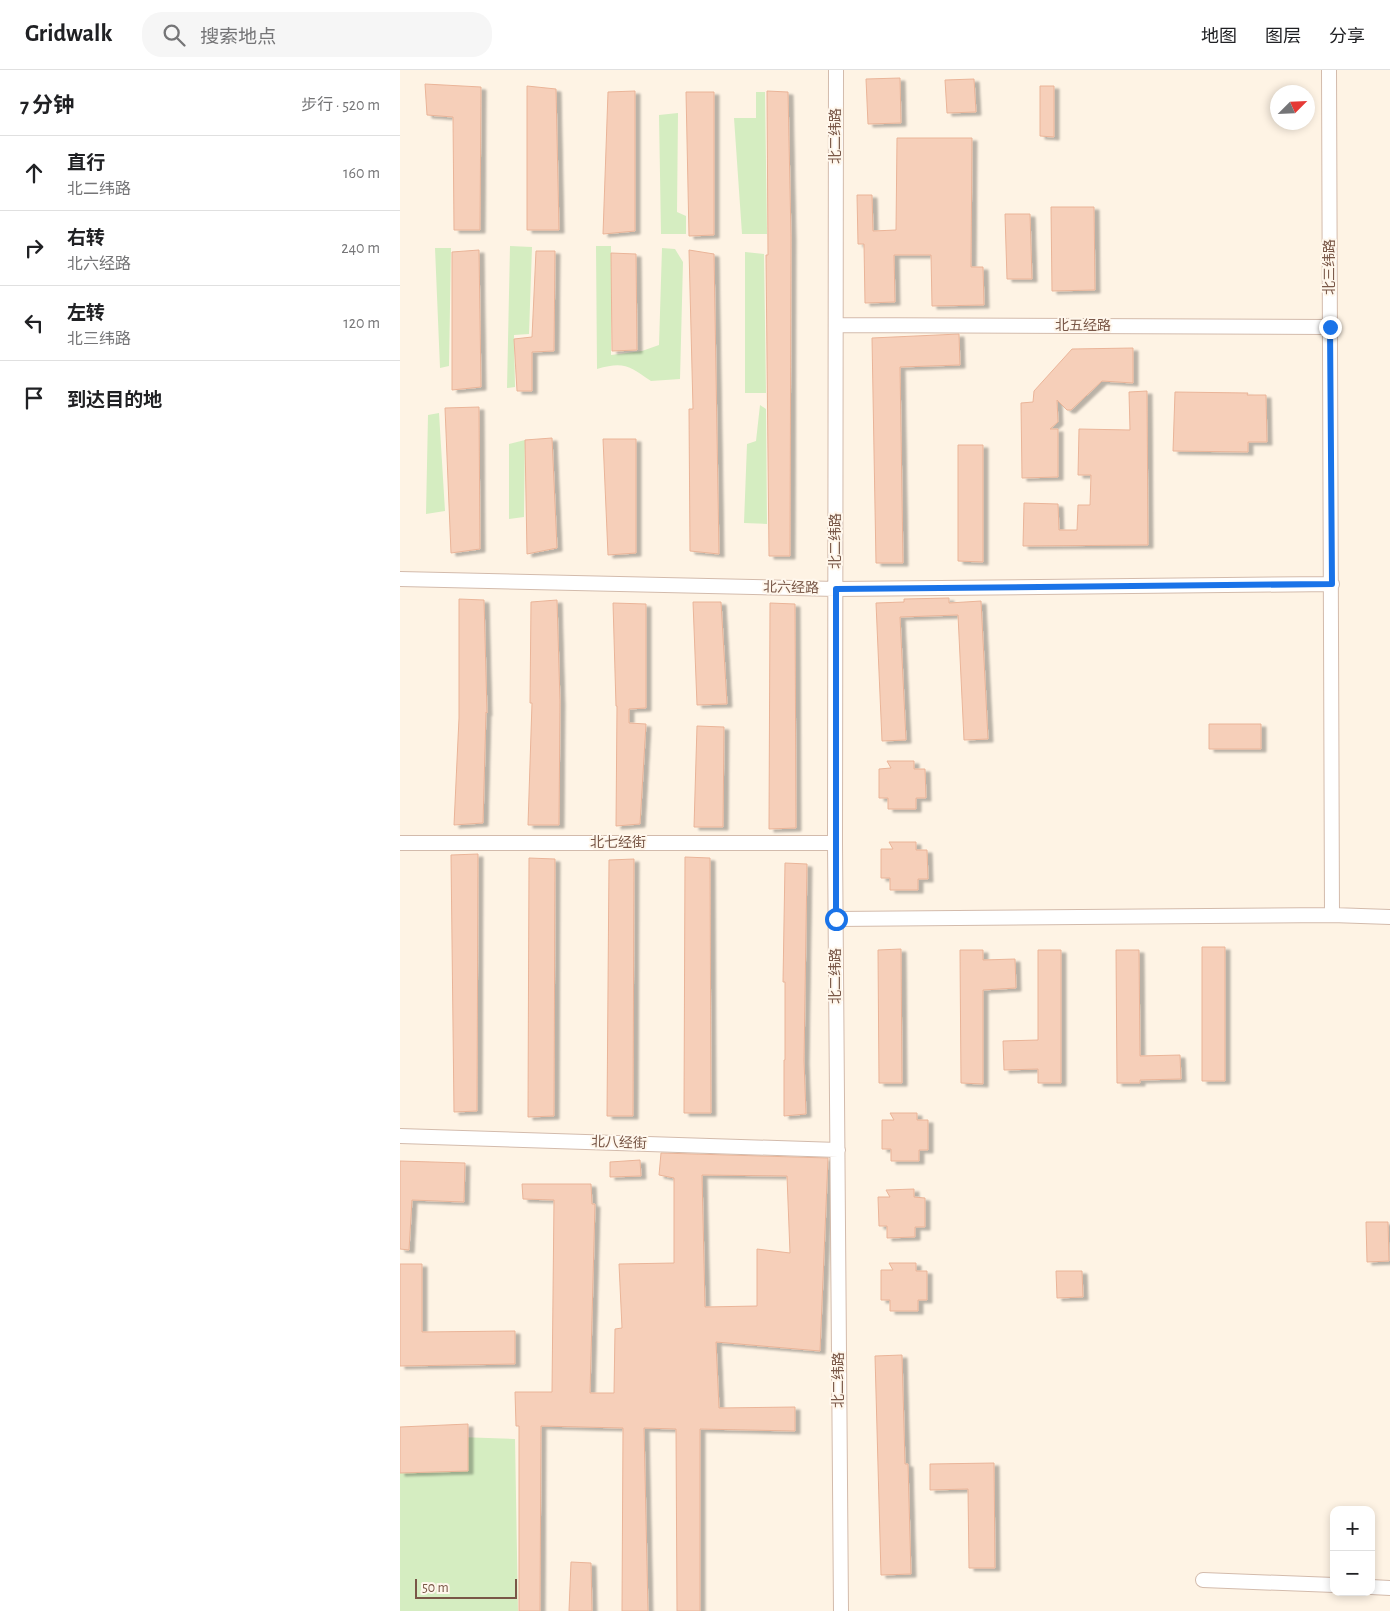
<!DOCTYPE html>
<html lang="zh">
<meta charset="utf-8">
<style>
body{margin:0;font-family:"Alegreya Sans","Noto Sans SC",sans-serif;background:#f6f6f6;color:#202124}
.controls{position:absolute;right:15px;bottom:15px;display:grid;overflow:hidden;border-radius:10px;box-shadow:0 2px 8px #0003}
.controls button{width:45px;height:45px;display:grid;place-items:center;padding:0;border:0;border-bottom:1px solid #e0e0e0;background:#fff;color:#202124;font:25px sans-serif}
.compass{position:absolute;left:870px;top:15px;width:45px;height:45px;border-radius:50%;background:#fff;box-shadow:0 2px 8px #0003;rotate:66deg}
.scale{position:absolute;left:15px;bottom:12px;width:102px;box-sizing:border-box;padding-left:5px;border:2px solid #795747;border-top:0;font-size:14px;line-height:18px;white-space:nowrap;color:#795747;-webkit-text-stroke:4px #fff7ec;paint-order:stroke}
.stop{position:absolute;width:15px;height:15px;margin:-11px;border:4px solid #1a73e8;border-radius:50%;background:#fff}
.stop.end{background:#1a73e8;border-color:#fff;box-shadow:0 1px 5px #0008}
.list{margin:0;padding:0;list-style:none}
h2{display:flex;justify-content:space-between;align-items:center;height:65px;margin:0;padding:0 20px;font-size:21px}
h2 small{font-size:16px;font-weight:400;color:#757577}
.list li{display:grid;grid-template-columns:32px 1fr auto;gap:15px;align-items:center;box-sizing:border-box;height:75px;padding:0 20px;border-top:1px solid #e0e0e0}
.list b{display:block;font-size:19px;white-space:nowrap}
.list p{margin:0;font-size:16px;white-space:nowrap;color:#757577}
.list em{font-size:16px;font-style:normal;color:#757577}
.icon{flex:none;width:28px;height:28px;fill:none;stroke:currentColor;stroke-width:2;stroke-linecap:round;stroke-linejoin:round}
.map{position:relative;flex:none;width:990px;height:1541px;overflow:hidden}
header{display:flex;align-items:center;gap:30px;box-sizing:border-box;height:70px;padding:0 25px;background:#fff;border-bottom:1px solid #e0e0e0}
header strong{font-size:24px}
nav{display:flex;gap:28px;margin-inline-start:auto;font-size:18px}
.search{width:350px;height:45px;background:#f6f6f6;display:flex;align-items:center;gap:12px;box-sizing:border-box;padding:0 18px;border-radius:20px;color:#757577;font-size:19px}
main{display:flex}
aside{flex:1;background:#fff}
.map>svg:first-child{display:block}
</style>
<header>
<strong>Gridwalk</strong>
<div class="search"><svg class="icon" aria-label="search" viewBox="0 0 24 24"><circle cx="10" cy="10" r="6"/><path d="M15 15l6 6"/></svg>搜索地点</div>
<nav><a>地图</a><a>图层</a><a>分享</a></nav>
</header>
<main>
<aside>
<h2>7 分钟<small>步行 · 520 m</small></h2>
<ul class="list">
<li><svg class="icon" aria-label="ahead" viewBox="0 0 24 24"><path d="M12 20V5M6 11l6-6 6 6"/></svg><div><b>直行</b><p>北二纬路</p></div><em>160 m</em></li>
<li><svg class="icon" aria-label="right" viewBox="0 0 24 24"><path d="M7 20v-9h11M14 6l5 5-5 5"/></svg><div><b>右转</b><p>北六经路</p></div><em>240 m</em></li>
<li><svg class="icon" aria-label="left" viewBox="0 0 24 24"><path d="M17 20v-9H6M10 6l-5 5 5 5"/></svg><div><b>左转</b><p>北三纬路</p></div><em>120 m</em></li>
<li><svg class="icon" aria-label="arrive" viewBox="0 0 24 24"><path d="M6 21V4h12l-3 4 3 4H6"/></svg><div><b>到达目的地</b></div></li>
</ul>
</aside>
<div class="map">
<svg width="990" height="1541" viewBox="0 0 990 1541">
<defs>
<filter id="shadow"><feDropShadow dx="5" dy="3" stdDeviation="1" flood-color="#0004"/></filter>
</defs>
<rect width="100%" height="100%" fill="#fef3e4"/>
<!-- green -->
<path fill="#d5edc1" d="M356 22H365L367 164H342L334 48H356Z
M278 43 277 142 286 146V164H261L259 45Z
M110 176 132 177 129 264 114 265 115 317 107 318Z
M196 176H211V285L242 281 259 275 262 178 275 179 283 192 280 309 251 311C229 296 224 291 197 299Z
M35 178H51L49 296 40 298Z
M345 182 364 184 366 323H345Z
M360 335 366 339 367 454 344 453 347 374 356 371Z
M39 343 45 441 26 444 28 345Z
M125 370 124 447 109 449V374Z
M0 1365 115 1369 118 1541H0Z"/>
<!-- building -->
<path fill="#f6cfb9" stroke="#eab498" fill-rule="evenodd" filter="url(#shadow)" d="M500 8 501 53 468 54 466 9Z
M574 9 576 42 547 43 545 10Z
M25 14 81 17 80 160H54L53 47 27 45Z
M127 16 156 19 159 160H127Z
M640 16H654V67L640 66Z
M235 21V161L203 164 208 22Z
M367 21 388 22 391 167 390 486H369L366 185H368Z
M286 22H314V165L289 166Z
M497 68H572L571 197H583L584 235 532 236 531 185H494L495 232 465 233 464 174H458L457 125H472L473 161 496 160Z
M651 137H694L695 220 652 221Z
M605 144H630L632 209H607Z
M79 180 81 317 52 320V182Z
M289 180 314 184 319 484 290 481 289 339H293Z
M136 181H155L154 281 132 282V321H117L114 269 132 267Z
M211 183 236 184 237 280 212 281Z
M559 264 560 295 500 297 503 493H476L472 268Z
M733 278V313L702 311 671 340H667L657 330 658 352 650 359H658V407L622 408 621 333 633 332 634 321 672 279Z
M747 321 748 475 623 476 624 433 658 434 659 460H677L678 435H690L691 405H678L679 359 730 360 729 322Z
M775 322 848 323 847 325H866L867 372H848V382L773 381Z
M79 337 80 479 51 483 45 338Z
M152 368 157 478 127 484 125 370Z
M203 369H236V483L208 485Z
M558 375H583V492L558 491Z
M549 528V533L581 531 588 669 564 670 558 545 500 547 506 670 482 671 476 533 504 532V529Z
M59 529 84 530 87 643 86 642 83 753 54 755 59 648Z
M157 530 160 632 159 755H128L132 633H130L131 532Z
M293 532H321L327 634 297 635Z
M213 533 246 534V638L229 639V653L246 654 240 754 216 756 217 636H216Z
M370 533 395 534 396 758 369 759Z
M809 654H861V679H809Z
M297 656 324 657 323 757H294Z
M487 691H514V699H525L526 728H516V739H488V728H479V699L491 698Z
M489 772H516V780H527L528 809H518V820H490V808H481V779H493Z
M78 784 77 1041 54 1042 51 785Z
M285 787 310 788 311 1043H284Z
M129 788 155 789 154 1046 128 1047Z
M234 789 233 1046H207L209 790Z
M385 793 407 794 404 991 406 1044 384 1046V990H385V912H383Z
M802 877H825V1011H802Z
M501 879 502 1013H479L478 880Z
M560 880H583V890L615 889 616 918 583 920V1014L561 1013Z
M638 880H661V1013H638V999L604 1000 603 971 638 970Z
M716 880H739L740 986 780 985 781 1009 740 1010V1013H717Z
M490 1043H517V1050H528V1080H519V1091H491V1079H482V1050H494Z
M261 1083 428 1088 420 1281 316 1272 319 1338 395 1337V1361L300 1359V1541H277L276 1359 244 1358 248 1541H222L223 1358 141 1356 140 1541H119V1356H116L115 1322H152L154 1130 123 1129 122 1114H191L192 1134H195L190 1323H214L215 1259 222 1258 219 1194 274 1193V1108L259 1105ZM302 1105 387 1106 390 1183 357 1179V1236L305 1237Z
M240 1090 241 1106 210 1107V1092Z
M0 1091 65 1093 64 1132 12 1130 9 1180 0 1179Z
M514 1119V1127L525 1128V1157H515V1167L487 1168V1156H479L478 1127H490L486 1120Z
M966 1152H988L989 1191 967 1192Z
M489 1193H516V1201H527V1230H518V1241H490V1230H481V1200H493Z
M0 1194H22V1262L115 1261V1294L0 1296Z
M656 1201H682L683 1227 657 1228Z
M502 1285 505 1394H508L511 1504 481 1505 475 1286Z
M68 1354V1401L0 1403V1357Z
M594 1393 595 1498H569L568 1419 530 1420V1394Z
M171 1492 191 1493 192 1541H169Z"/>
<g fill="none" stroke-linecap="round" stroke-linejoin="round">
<!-- minor casing -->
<g stroke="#d3bbac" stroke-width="16">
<path id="minor" d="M436 0 435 773 441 1541
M436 255 930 257
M0 509 436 519 932 514
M0 773H435
M932 845 990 847
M436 849 932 845 929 0
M0 1066 438 1080
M803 1510 934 1515
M971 1517 990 1518"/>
</g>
<!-- minor -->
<use href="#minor" stroke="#fff" stroke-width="14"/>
</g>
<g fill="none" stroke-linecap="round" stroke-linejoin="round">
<!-- route -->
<path stroke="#1a73e8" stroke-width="6" d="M436 849V519L932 514 930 257"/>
</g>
<g text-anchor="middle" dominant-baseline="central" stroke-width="4" stroke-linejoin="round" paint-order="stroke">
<!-- street labels -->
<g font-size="14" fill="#795747" stroke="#fff7ec">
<text transform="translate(436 66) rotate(-90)">北二纬路</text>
<text transform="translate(930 197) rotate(-90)">北三纬路</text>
<text x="683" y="256">北五经路</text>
<text transform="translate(436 471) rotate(-90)">北二纬路</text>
<text transform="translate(391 518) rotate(1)">北六经路</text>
<text x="218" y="773">北七经街</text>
<text transform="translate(436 906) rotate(-90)">北二纬路</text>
<text transform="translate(219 1073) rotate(2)">北八经街</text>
<text transform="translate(439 1310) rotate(-90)">北二纬路</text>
</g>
</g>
</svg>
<div class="controls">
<button>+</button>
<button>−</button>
</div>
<svg class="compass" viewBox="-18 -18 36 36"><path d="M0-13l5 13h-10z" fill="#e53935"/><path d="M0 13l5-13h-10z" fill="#757577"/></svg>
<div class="scale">50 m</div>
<div class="stop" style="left:436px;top:849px"></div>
<div class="stop end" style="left:930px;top:257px"></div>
</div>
</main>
